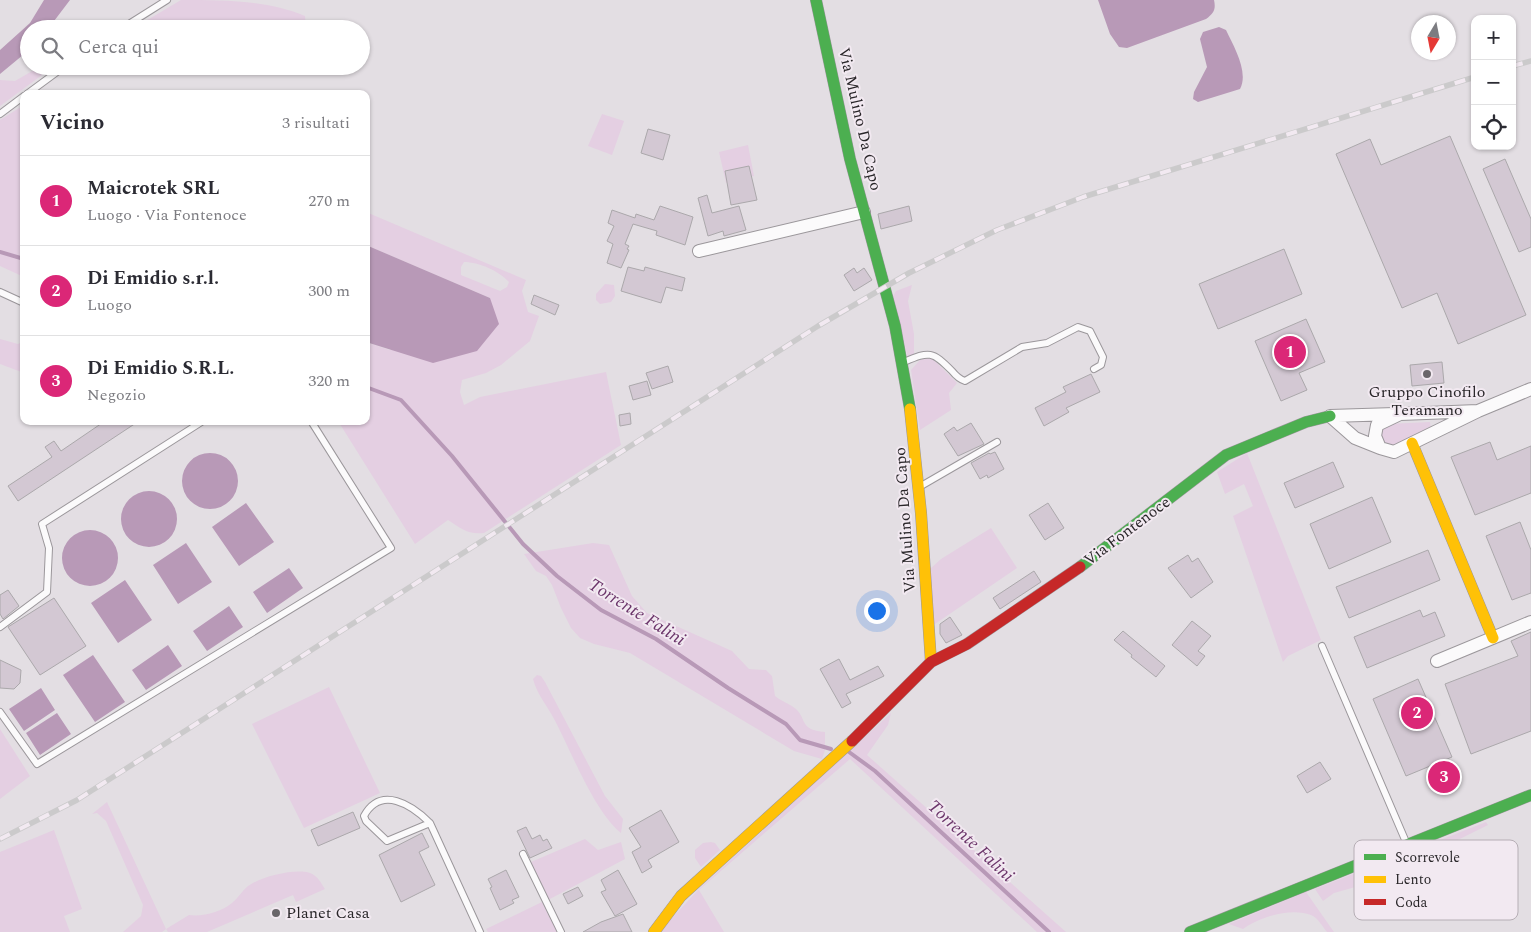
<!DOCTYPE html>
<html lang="it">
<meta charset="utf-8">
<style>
body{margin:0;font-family:Spectral,serif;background:#f2f2f3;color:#2b2b33}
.controls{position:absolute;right:15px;top:15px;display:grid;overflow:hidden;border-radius:10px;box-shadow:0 1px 4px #0004}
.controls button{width:45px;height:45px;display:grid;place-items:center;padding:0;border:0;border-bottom:1px solid #e1e1e2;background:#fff;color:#2b2b33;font:25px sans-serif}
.compass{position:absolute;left:1411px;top:15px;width:45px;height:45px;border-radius:50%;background:#fff;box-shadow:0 1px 4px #0004;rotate:190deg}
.you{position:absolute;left:876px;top:610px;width:18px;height:18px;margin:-12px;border:4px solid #fff;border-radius:50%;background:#1a73e8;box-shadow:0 0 0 8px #1a73e833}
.badge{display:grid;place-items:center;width:32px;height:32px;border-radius:50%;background:#db2777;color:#fff;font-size:16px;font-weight:700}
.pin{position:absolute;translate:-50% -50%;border:2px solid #fff;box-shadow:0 1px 5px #0006}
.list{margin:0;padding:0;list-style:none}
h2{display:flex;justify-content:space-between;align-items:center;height:65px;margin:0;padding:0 20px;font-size:21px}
h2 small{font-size:16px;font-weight:400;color:#7c7c81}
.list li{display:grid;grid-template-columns:32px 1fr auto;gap:15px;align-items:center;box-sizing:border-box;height:90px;padding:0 20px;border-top:1px solid #e1e1e2}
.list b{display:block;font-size:19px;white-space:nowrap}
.list p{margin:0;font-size:16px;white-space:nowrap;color:#7c7c81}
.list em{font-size:16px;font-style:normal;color:#7c7c81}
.icon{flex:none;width:28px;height:28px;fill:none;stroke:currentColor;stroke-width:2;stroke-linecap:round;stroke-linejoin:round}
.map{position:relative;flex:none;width:1531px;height:932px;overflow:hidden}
.search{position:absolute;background:#fff;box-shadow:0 1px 4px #0004;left:20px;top:20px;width:350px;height:55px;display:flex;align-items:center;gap:12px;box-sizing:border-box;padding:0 18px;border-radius:28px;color:#7c7c81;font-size:19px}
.panel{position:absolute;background:#fff;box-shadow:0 1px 4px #0004;left:20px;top:90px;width:350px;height:335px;border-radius:10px}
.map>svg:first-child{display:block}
</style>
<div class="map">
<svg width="1531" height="932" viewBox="0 0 1531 932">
<rect width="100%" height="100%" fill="#e3dee3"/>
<!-- green -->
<path fill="#e4cfe2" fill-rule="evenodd" d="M181 0C224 0 266 0 305 16L306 29H145L139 25Z
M34 70 40 71 42 75 0 106V80L15 81Z
M24 105V277L0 266V120Z
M602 114 624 121 612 155 588 146Z
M748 145 754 176 726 183 719 152Z
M366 212 526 280 522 291 528 312 539 316 530 341 501 365 486 373 462 380 460 392 464 405 480 397 606 372 621 445 484 533C468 535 460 528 448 520L415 544 338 421H366V342L390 350 490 298 366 245ZM464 262C479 262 499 271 509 282L507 287 500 291 461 275V267Z
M605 284 614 285 615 296 611 302 600 304 596 300V294Z
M912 285 908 301 914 334V356L908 358 893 296 896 291Z
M0 339 18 344 24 341V373L0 364Z
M928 358 934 360 957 383 949 393 951 410 920 430 911 370 920 360Z
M1430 422 1431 430 1390 446 1383 442 1380 429 1387 424Z
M1247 453 1321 640 1288 656 1283 662 1233 516 1253 506 1244 484 1225 494 1217 472Z
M991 528 1017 568 932 626 930 569 941 559Z
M593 543 609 545 632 596 647 613 732 651 749 669 766 670 772 676 775 696C781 701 790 704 796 709 807 719 799 730 825 732V750L822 759 794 751 630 653 594 644 580 638 571 628 561 608 552 585 546 576 536 571 524 554Z
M537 675 541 676 545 682 605 796 623 819 621 833C593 810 571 750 553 717 546 704 537 694 533 679Z
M329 687 380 793 304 828 252 724Z
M891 713 888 725 867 755 1066 932H1037L850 759 699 890 724 932H662L661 930 698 890Z
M0 729 30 776 0 799Z
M107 802 166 929 189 915C203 917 221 912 232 903 238 898 242 891 248 886 260 877 295 868 310 873 318 876 321 883 325 889L296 902 293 895 207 932H168L166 929 162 932H123L141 916 143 905 106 821 97 813 92 814Z
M1486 822 1488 825 1373 882 1334 893 1323 901 1315 889Z
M54 830 82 909 64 916 70 932H0V852Z
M585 839 598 850 621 842 625 859 548 900 531 862Z
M711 842 715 843 720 850 701 867 695 858V850L703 843Z
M1306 892 1334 932H1327C1322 926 1318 918 1311 915 1291 907 1259 917 1243 929L1229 924Z
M542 902 557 932H488L486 929Z"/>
<!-- water -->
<path fill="#b899b7" d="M44 0H70L48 29H29V50L0 74V50L30 23Z
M1098 0H1214C1216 9 1214 13 1206 19L1127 48 1119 47 1110 34Z
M1219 27 1226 30C1234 47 1249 72 1240 89L1198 102 1193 99 1194 92 1207 67 1200 39 1203 32Z
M366 245 490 298 499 324 477 351 433 363 366 342Z
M182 481a28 28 0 1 1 56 0a28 28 0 1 1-56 0Z
M121 519a28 28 0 1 1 56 0a28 28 0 1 1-56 0Z
M246 503 274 542 239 566 212 527Z
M62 558a28 28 0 1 1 56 0a28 28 0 1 1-56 0Z
M186 543 212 582 178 604 153 565Z
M289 568 303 588 267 613 253 592Z
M125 580 152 620 118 643 91 603Z
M229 606 243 627 207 651 193 631Z
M168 645 182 666 146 690 132 670Z
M93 655 125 702 95 722 63 675Z
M41 688 55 710 24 731 9 709Z
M57 713 71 734 40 755 26 733Z"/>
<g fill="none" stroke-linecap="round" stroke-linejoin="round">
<!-- stream -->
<path stroke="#b899b7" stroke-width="4" d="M0 252 24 259
M366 387 401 400 452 456 523 544 557 576 601 610 656 639 728 688 786 724 800 740 831 749
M849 752 875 771 1049 932"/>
</g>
<!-- building -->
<path fill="#d3c8d3" stroke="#aba8ab" d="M648 129 670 135 663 160 641 153Z
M1450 136 1526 315 1458 344 1437 293 1402 308 1336 154 1370 139 1381 165Z
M1505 159 1531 219V247L1519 252 1483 169Z
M749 166 757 200 731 205 725 171Z
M707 195 712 213 739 206 746 230 724 236 723 231 708 236 698 198Z
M660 206 693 217 685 245 656 235 657 231 633 224 625 244 629 246 627 249 629 250 621 268 607 263 613 244 607 241 614 226 608 223 612 210 635 218 636 214 654 220Z
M909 206 912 221 881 229 878 214Z
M1284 249 1302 294 1218 329 1199 284Z
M628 267 644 271 645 267 685 278 682 291 666 287 661 303 621 291Z
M854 268 857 273 864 268 872 280 854 291 844 275Z
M534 295 559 305 555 315 531 304Z
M1306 319 1325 362 1299 373 1307 390 1281 401 1255 341Z
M1442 362 1444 383 1412 386 1410 365Z
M668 366 673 382 652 389 646 373Z
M1091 374 1100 392 1066 408 1069 412 1044 426 1035 408 1066 392 1063 387Z
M647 381 651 395 633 400 629 386Z
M630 413 631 424 620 426 619 415Z
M105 421H139L18 501 8 486 52 457 45 447 54 441 61 451Z
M971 423 984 444 958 456 944 434 954 427 957 431Z
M1490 442 1497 460 1531 446V493L1475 515 1451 457Z
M995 452 1004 469 988 478 987 475 980 479 971 463 989 453 990 454Z
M1333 462 1344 487 1295 508 1284 483Z
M1372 497 1391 542 1329 569 1310 524Z
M1048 503 1064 528 1045 540 1029 515Z
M1520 522 1531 550V593L1512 600 1486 536Z
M1428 550 1440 580 1349 618 1336 587Z
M1188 555 1192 562 1198 558 1213 582 1191 598 1168 568Z
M1034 571 1041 582 1000 609 993 598Z
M8 590 19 606 3 619 0 614V595Z
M54 598 86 646 40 675 8 627Z
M1420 610 1423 617 1435 612 1445 636 1367 668 1354 637Z
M950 617 962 635 946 643 940 634V624Z
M1192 621 1211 636 1198 651 1205 656 1197 666 1172 645Z
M1123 631 1165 666 1156 677 1131 657 1132 655 1114 640Z
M1531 632V731L1471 754 1445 684 1518 656 1511 641Z
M839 659 850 680 878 666 884 676 846 694 851 703 842 708 820 669Z
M0 660 21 670 20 683 14 689 0 688Z
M1418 679 1452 757 1406 776 1373 699Z
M1320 762 1331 779 1307 793 1297 776Z
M661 810 679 842 648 860 652 867 642 873 632 852 641 847 629 828Z
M353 812 360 828 318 846 311 830Z
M526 827 532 839 540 835 543 841 547 839 552 848 530 858 517 831Z
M422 833 429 847 419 852 435 885 401 902 379 855Z
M506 870 519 897 512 900 514 903 500 910 490 888 492 887 488 879Z
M618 870 637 904 615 916 601 892 606 890 601 880Z
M578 887 583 896 568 904 563 894Z
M623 914 632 932H583L601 922Z"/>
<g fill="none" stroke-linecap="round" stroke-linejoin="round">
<!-- lane casing -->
<g stroke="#9b979b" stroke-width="8">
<path id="lane" d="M121 29 167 0
M27 94 65 66
M0 114 24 96
M0 292 24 303
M904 362C930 351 932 351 952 371 956 376 959 379 965 381L1022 347 1047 343 1078 327 1090 331 1103 357 1101 365 1094 369
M921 486 997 442
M0 627 47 592 49 548 42 524 203 421
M1322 646 1406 842
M0 712 37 764 391 548 311 421
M430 823 387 841 366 821 364 816C381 785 412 805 430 823L480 932
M523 854 561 932"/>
</g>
<!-- street casing -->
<g stroke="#9b979b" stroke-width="14">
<path id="street" d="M699 251 864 212
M1478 411 1400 414 1377 425 1375 436 1380 448 1394 452 1478 411 1531 389
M1380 448 1355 438 1330 416 1395 414
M1437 661 1531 622"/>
</g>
<!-- fast casing -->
<g stroke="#9b979b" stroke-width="12">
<path id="fast" d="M816 0 850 159 895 326 910 409
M1080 567 1226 455 1306 422 1330 416
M1190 932 1531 795"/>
</g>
<!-- slow casing -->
<g stroke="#9b979b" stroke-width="12">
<path id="slow" d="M910 409 921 513 931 662
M1412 443 1493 638
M654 932 681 896 852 741"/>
</g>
<!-- jam casing -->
<g stroke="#9b979b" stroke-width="12">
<path id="jam" d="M852 741 931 662 967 644 1080 567"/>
</g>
<!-- lane -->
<use href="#lane" stroke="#fbfafb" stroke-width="6"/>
<!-- street -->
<use href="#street" stroke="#fbfafb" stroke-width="12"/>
<!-- fast -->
<use href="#fast" stroke="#4caf50" stroke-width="11"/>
<!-- slow -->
<use href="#slow" stroke="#ffc107" stroke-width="11"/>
<!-- jam -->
<use href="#jam" stroke="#c62828" stroke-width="11"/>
<!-- rail casing -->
<g stroke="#cbcacb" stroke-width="5.5">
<path id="rail" d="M1512 66 1531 61
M0 839 77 800 818 326 909 273 997 230 1083 197 1475 77"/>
</g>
<!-- rail -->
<use href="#rail" stroke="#f2e9f1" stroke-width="4" stroke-dasharray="11" stroke-linecap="butt"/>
</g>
<!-- markers -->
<g fill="#6a666a" stroke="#f2e9f1" stroke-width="2">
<circle cx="1427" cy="374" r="5"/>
<circle cx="276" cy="913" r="5"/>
</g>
<g text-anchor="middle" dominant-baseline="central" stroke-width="4" stroke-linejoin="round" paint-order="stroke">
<!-- street labels -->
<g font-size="16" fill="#292629" stroke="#f2e9f1">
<text transform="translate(860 119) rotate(77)">Via Mulino Da Capo</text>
<text transform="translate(905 520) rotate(-94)">Via Mulino Da Capo</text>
<text transform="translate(1127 531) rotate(-37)">Via Fontenoce</text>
</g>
<!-- poi labels -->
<g font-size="16" fill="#292629" stroke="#f2e9f1">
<text x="1427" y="392">Gruppo Cinofilo<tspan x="1427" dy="18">Teramano</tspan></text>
<text x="286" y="913" text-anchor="start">Planet Casa</text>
</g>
<!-- water labels -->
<g font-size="18" font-style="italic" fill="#6c366b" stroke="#f2e9f1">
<text transform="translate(637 612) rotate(32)">Torrente Falini</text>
<text transform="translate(971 841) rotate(43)">Torrente Falini</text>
</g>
</g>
<!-- legend -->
<rect x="1354" y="840" width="164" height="80" rx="8" fill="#f2e9f1" stroke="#b6aeb5" stroke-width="1"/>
<rect x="1364" y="854" width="22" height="6" fill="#4caf50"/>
<rect x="1364" y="876" width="22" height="7" fill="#ffc107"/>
<rect x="1364" y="899" width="22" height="6" fill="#c62828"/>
<g font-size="14" fill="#292629">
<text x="1395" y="862">Scorrevole</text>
<text x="1395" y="884">Lento</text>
<text x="1395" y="907">Coda</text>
</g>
</svg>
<div class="controls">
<button>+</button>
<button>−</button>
<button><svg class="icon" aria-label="locate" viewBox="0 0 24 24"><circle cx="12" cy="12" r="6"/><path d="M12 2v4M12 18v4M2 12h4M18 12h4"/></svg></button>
</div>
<svg class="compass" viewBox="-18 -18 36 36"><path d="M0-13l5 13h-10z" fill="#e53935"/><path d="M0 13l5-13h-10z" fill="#7c7c81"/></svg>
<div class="you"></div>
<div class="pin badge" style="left:1290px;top:352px">1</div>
<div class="pin badge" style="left:1417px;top:713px">2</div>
<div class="pin badge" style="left:1444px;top:777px">3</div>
<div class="search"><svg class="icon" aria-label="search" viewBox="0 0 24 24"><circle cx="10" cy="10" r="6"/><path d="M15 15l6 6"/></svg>Cerca qui</div>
<section class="panel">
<h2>Vicino<small>3 risultati</small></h2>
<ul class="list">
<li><span class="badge">1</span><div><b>Maicrotek SRL</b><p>Luogo · Via Fontenoce</p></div><em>270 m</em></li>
<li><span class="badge">2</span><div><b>Di Emidio s.r.l.</b><p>Luogo</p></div><em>300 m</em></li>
<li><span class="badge">3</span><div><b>Di Emidio S.R.L.</b><p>Negozio</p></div><em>320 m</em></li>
</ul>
</section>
</div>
